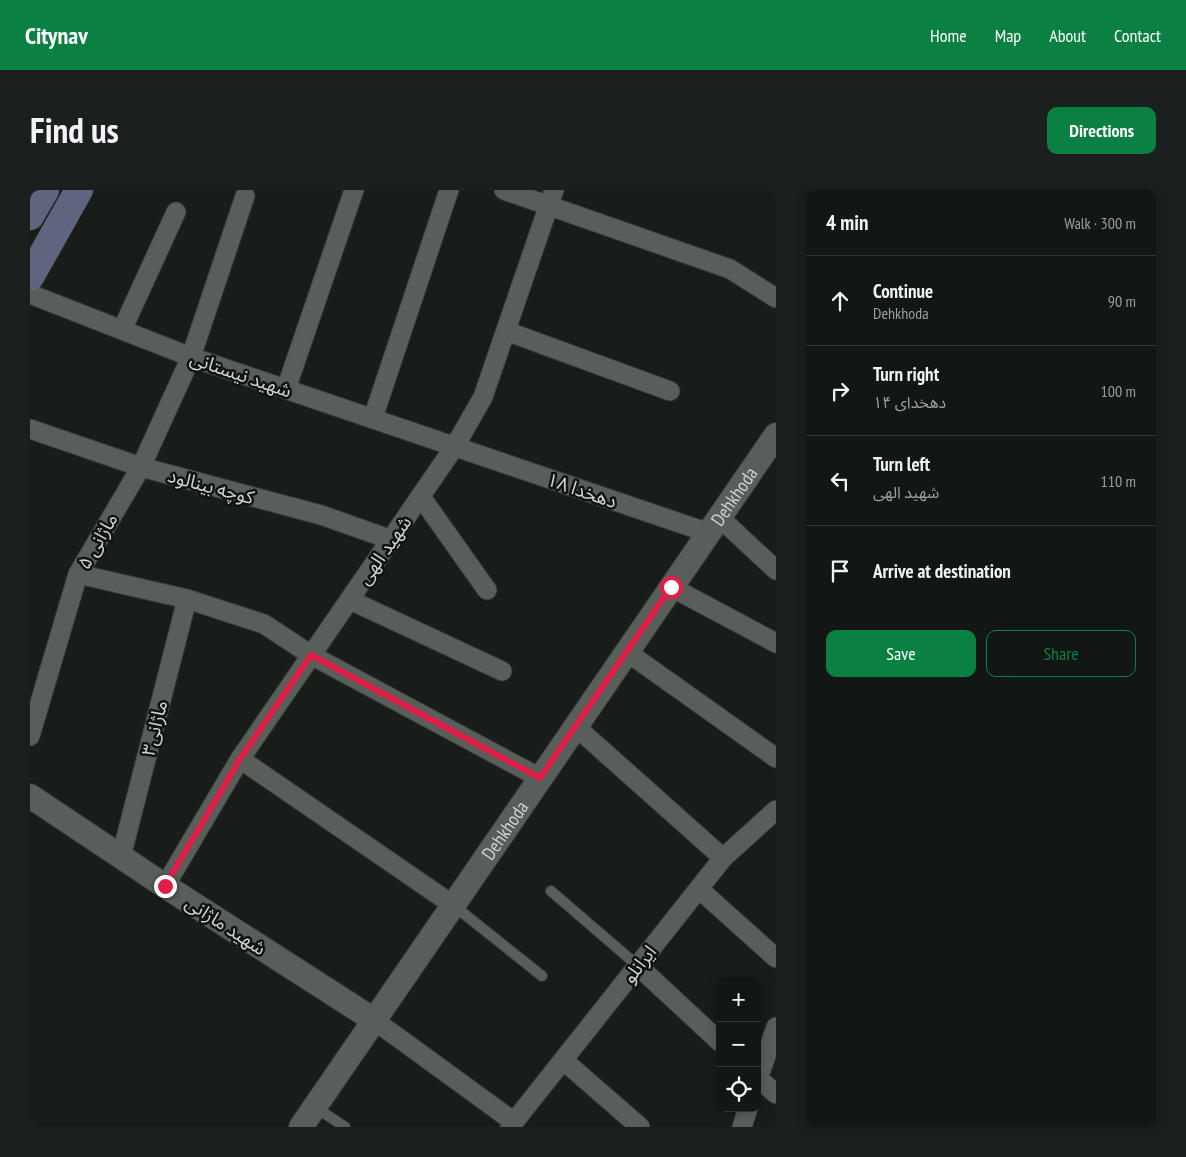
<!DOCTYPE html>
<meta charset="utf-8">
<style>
body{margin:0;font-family:"PT Sans Narrow","Noto Sans Arabic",sans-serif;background:#1b1f1d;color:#f1f3f6}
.controls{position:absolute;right:15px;bottom:15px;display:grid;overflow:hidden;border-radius:10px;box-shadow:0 2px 12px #0003}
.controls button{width:45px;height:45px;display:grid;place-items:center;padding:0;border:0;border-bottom:1px solid #313534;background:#121614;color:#f1f3f6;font:25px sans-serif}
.stop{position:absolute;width:15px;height:15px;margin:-11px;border:4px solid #e11d48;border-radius:50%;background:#fff}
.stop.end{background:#e11d48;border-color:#fff;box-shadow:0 1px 5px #0008}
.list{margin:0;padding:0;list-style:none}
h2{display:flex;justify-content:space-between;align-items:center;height:65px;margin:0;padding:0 20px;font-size:21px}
h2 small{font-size:16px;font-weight:400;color:#9c9fa0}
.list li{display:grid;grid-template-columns:32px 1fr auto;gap:15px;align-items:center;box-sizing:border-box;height:90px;padding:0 20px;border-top:1px solid #313534}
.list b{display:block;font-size:19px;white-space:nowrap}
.list p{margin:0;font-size:16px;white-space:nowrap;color:#9c9fa0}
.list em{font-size:16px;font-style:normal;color:#9c9fa0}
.actions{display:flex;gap:10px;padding:15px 20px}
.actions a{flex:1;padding:11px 0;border:1px solid #0b8043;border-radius:10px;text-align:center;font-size:18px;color:#0b8043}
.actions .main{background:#0b8043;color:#fff}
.icon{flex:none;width:28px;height:28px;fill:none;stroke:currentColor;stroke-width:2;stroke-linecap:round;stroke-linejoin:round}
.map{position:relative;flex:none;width:746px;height:937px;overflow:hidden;border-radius:10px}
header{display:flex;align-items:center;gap:30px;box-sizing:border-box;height:70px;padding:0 25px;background:#0b8043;color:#fff}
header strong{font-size:24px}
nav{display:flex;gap:28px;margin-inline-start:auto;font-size:18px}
.intro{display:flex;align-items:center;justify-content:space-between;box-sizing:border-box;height:120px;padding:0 30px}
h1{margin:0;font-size:35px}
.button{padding:12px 22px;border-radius:10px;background:#0b8043;color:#fff;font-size:18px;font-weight:700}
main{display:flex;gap:30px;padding:0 30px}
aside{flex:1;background:#121614;border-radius:10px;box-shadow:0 2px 12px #0003}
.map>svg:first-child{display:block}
</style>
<header>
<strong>Citynav</strong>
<nav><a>Home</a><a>Map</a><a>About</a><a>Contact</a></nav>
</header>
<div class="intro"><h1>Find us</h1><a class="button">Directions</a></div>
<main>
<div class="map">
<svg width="746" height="937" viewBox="0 0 746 937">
<rect width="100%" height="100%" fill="#181d1a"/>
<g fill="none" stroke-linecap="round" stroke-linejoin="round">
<!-- service casing -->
<g stroke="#353836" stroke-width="12">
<path id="service" d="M521 701 608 776
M423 715 512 786
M285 917 315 937"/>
</g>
<!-- minor casing -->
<g stroke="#353836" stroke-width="21">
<path id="minor" d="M474 0 700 79 746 108
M0 104 161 167 679 343
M92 140 146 22
M476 141 640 201
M256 199 324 0
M343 228 419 0
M0 239 111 277 291 325 362 350
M391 307 457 400
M690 328 746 380
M48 384 157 409 234 434 281 465 510 588
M641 397 746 453
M320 410 472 481
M597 462 746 568
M545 536 693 668
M0 546 48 384 111 277 161 167 215 6
M210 569 423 715
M91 667 157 409
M135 696 210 569 425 256 453 207 524 0
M669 699 746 768
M608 776 690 852
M344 830 484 932
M533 870 610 937
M727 887 746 904
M727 892 746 837
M480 937 693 668 746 620
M712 937 718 918"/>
</g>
<!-- tertiary casing -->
<g stroke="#353836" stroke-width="26">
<g id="tertiary">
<path d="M0 606 135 696 344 830"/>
<path id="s1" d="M271 937 746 245"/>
</g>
</g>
<!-- secondary casing -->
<g stroke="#353836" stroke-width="29">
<path id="secondary" d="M0 26 15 0
M0 87 49 0"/>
</g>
<!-- service -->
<use href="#service" stroke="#585e5a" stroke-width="10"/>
<!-- minor -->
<use href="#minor" stroke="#585e5a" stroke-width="19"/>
<!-- tertiary -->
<use href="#tertiary" stroke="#585e5a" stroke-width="24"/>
<!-- secondary -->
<use href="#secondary" stroke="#5f657e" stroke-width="28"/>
</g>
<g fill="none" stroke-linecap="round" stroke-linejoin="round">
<!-- route -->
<path stroke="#e11d48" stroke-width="6" d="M135 696 210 569 281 465 510 588 641 397"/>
</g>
<g text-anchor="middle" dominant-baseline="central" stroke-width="5" stroke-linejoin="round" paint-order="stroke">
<!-- street labels -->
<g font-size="19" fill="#cfd2d0" stroke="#0f1411">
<text transform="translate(211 184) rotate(19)">شهید نیستانی</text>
<text transform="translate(181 296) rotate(15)">کوچه بینالود</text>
<text transform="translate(552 300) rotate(19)">دهخدا ۱۸</text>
<text stroke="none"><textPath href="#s1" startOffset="765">Dehkhoda</textPath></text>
<text transform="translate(67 351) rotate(-60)">۵ ماژانی</text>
<text transform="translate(354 360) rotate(-55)">شهید الهی</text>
<text transform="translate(124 538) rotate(-76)">ماژانی۳</text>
<text stroke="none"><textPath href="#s1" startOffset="360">Dehkhoda</textPath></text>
<text transform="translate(196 735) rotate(33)">شهید ماژانی</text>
<text transform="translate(609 774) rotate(-52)">ایرانلو</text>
</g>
</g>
</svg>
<div class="controls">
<button>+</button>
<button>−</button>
<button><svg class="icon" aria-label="locate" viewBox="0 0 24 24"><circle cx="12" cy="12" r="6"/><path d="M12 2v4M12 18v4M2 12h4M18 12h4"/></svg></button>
</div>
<div class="stop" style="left:641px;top:397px"></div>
<div class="stop end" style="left:135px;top:696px"></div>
</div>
<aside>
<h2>4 min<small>Walk · 300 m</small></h2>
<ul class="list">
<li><svg class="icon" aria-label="ahead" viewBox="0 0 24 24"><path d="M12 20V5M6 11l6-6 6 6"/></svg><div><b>Continue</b><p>Dehkhoda</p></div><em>90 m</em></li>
<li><svg class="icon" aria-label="right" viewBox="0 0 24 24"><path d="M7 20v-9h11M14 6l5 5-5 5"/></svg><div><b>Turn right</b><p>دهخدای ۱۴</p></div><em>100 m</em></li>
<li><svg class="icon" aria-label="left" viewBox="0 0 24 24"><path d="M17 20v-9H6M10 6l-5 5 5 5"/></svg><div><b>Turn left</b><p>شهید الهی</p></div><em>110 m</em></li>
<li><svg class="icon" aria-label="arrive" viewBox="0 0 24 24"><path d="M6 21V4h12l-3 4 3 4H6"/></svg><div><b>Arrive at destination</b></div></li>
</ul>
<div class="actions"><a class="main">Save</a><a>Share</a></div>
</aside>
</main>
